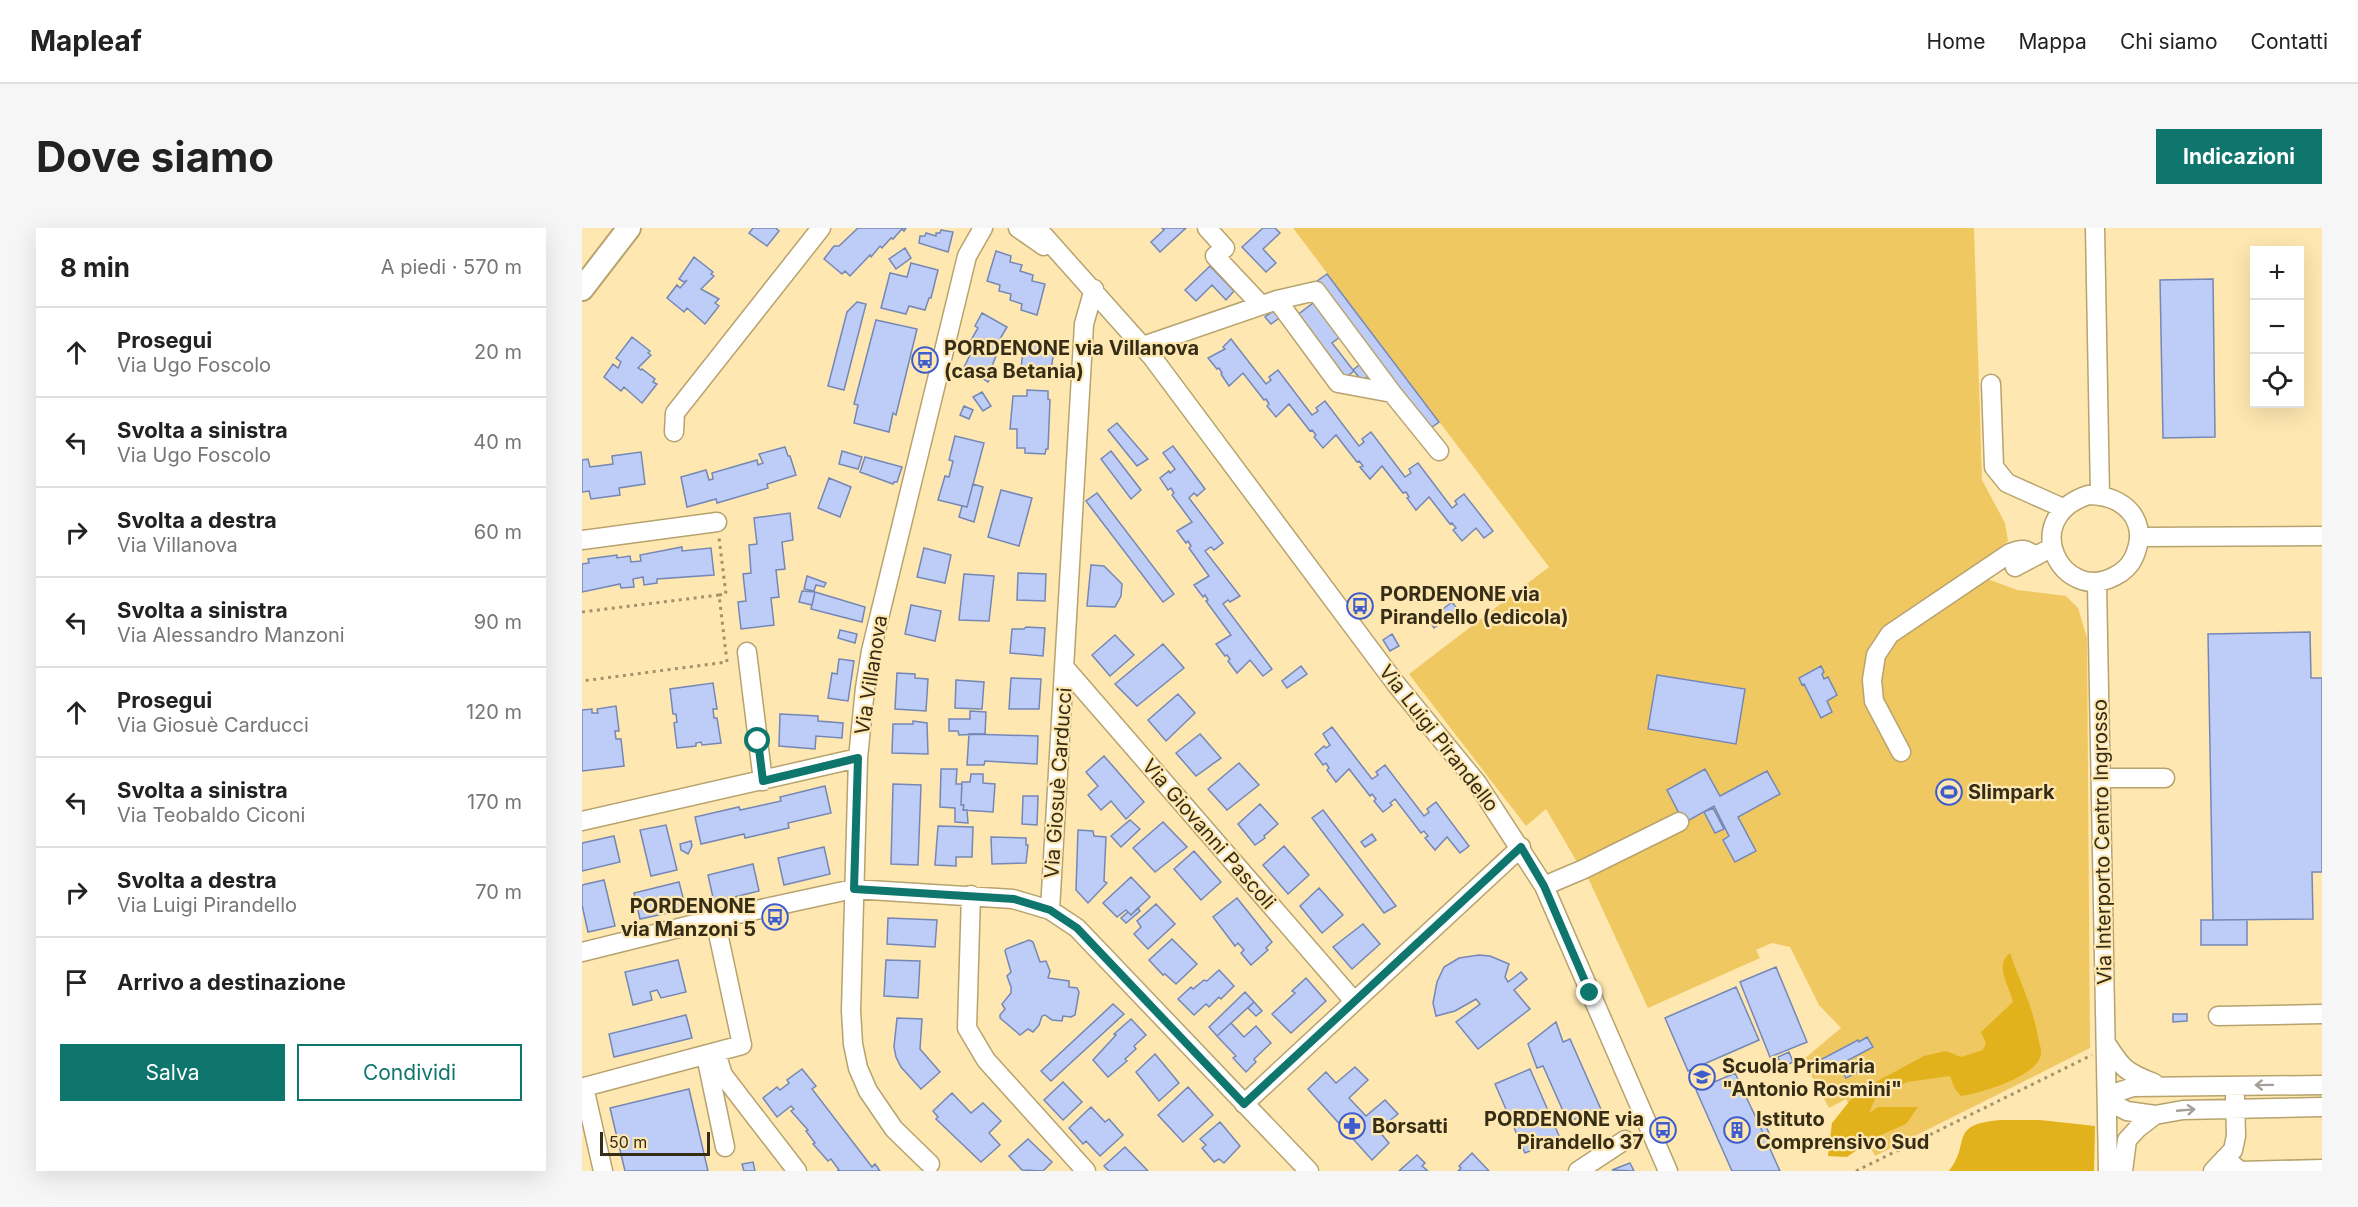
<!DOCTYPE html>
<html lang="it">
<meta charset="utf-8">
<style>
body{margin:0;font-family:Inter,sans-serif;background:#f6f6f6;color:#222}
.controls{position:absolute;right:18px;top:18px;display:grid;overflow:hidden;border-radius:0px;box-shadow:0 6px 24px #0002}
.controls button{width:54px;height:54px;display:grid;place-items:center;padding:0;border:0;border-bottom:2px solid #e0e0e0;background:#fff;color:#222;font:30px sans-serif}
.scale{position:absolute;left:18px;bottom:15px;width:110px;box-sizing:border-box;padding-left:6px;border:3px solid #362d17;border-top:0;font-size:16px;line-height:21px;white-space:nowrap;color:#362d17;-webkit-text-stroke:4px #fee7b0;paint-order:stroke}
.stop{position:absolute;width:18px;height:18px;margin:-14px;border:4px solid #0f766e;border-radius:50%;background:#fff}
.stop.end{background:#0f766e;border-color:#fff;box-shadow:0 2px 6px #0008}
.list{margin:0;padding:0;list-style:none}
h2{display:flex;justify-content:space-between;align-items:center;height:78px;margin:0;padding:0 24px;font-size:26px}
h2 small{font-size:20px;font-weight:400;color:#767676}
.list li{display:grid;grid-template-columns:39px 1fr auto;gap:18px;align-items:center;box-sizing:border-box;height:90px;padding:0 24px;border-top:2px solid #e0e0e0}
.list b{display:block;font-size:22px;white-space:nowrap}
.list p{margin:0;font-size:20px;white-space:nowrap;color:#767676}
.list em{font-size:20px;font-style:normal;color:#767676}
.actions{display:flex;gap:12px;padding:18px 24px}
.actions a{flex:1;padding:14px 0;border:2px solid #0f766e;border-radius:0px;text-align:center;font-size:21px;color:#0f766e}
.actions .main{background:#0f766e;color:#fff}
.icon{flex:none;width:33px;height:33px;fill:none;stroke:currentColor;stroke-width:2;stroke-linecap:round;stroke-linejoin:round}
.map{position:relative;flex:none;width:1740px;height:943px;overflow:hidden;border-radius:0px}
header{display:flex;align-items:center;gap:36px;box-sizing:border-box;height:84px;padding:0 30px;background:#fff;border-bottom:2px solid #e0e0e0}
header strong{font-size:28px}
nav{display:flex;gap:33px;margin-inline-start:auto;font-size:21px}
.intro{display:flex;align-items:center;justify-content:space-between;box-sizing:border-box;height:144px;padding:0 36px}
h1{margin:0;font-size:42px}
.button{padding:15px 27px;border-radius:0px;background:#0f766e;color:#fff;font-size:21px;font-weight:700}
main{display:flex;gap:36px;padding:0 36px}
aside{flex:1;background:#fff;border-radius:0px;box-shadow:0 6px 24px #0002}
.map>svg:first-child{display:block}
</style>
<header>
<strong>Mapleaf</strong>
<nav><a>Home</a><a>Mappa</a><a>Chi siamo</a><a>Contatti</a></nav>
</header>
<div class="intro"><h1>Dove siamo</h1><a class="button">Indicazioni</a></div>
<main>
<aside>
<h2>8 min<small>A piedi · 570 m</small></h2>
<ul class="list">
<li><svg class="icon" aria-label="ahead" viewBox="0 0 24 24"><path d="M12 20V5M6 11l6-6 6 6"/></svg><div><b>Prosegui</b><p>Via Ugo Foscolo</p></div><em>20 m</em></li>
<li><svg class="icon" aria-label="left" viewBox="0 0 24 24"><path d="M17 20v-9H6M10 6l-5 5 5 5"/></svg><div><b>Svolta a sinistra</b><p>Via Ugo Foscolo</p></div><em>40 m</em></li>
<li><svg class="icon" aria-label="right" viewBox="0 0 24 24"><path d="M7 20v-9h11M14 6l5 5-5 5"/></svg><div><b>Svolta a destra</b><p>Via Villanova</p></div><em>60 m</em></li>
<li><svg class="icon" aria-label="left" viewBox="0 0 24 24"><path d="M17 20v-9H6M10 6l-5 5 5 5"/></svg><div><b>Svolta a sinistra</b><p>Via Alessandro Manzoni</p></div><em>90 m</em></li>
<li><svg class="icon" aria-label="ahead" viewBox="0 0 24 24"><path d="M12 20V5M6 11l6-6 6 6"/></svg><div><b>Prosegui</b><p>Via Giosuè Carducci</p></div><em>120 m</em></li>
<li><svg class="icon" aria-label="left" viewBox="0 0 24 24"><path d="M17 20v-9H6M10 6l-5 5 5 5"/></svg><div><b>Svolta a sinistra</b><p>Via Teobaldo Ciconi</p></div><em>170 m</em></li>
<li><svg class="icon" aria-label="right" viewBox="0 0 24 24"><path d="M7 20v-9h11M14 6l5 5-5 5"/></svg><div><b>Svolta a destra</b><p>Via Luigi Pirandello</p></div><em>70 m</em></li>
<li><svg class="icon" aria-label="arrive" viewBox="0 0 24 24"><path d="M6 21V4h12l-3 4 3 4H6"/></svg><div><b>Arrivo a destinazione</b></div></li>
</ul>
<div class="actions"><a class="main">Salva</a><a>Condividi</a></div>
</aside>
<div class="map">
<svg width="1740" height="943" viewBox="0 0 1740 943">
<rect width="100%" height="100%" fill="#fee7b0"/>
<!-- green -->
<path fill="#efc862" d="M711 0H1392L1400 252 1423 295 1426 313 1326 389 1403 350 1435 362 1484 368 1496 380 1505 410 1508 820 1293 928 1264 871 1247 880 1221 832 1259 800 1237 777 1208 719 1190 715 1174 722 1178 730 1066 780 1002 641 995 634 964 581 944 598 827 446 967 339Z"/>
<!-- forest -->
<path fill="#e1b21c" d="M1428 725C1438 754 1451 779 1456 809 1457 814 1460 822 1459 827 1454 849 1399 865 1379 868L1373 861 1368 848 1325 854 1293 871 1287 885 1296 879H1336L1324 896 1292 910 1265 929 1246 928 1250 895 1275 864 1342 828 1364 823 1379 829 1401 822 1404 815 1399 804 1431 774C1427 757 1412 738 1428 725Z
M1418 892H1458L1513 898 1512 943H1367C1390 914 1365 897 1418 892Z"/>
<!-- building -->
<path fill="#bdcdf7" stroke="#7587b6" stroke-width="1.5" d="M171 0H194L197 3 185 18 167 5Z
M276 0H324L322 3 320 1 311 11 309 10 300 20 298 18 289 29 288 27 268 48 263 43 260 46 242 31 252 18H257Z
M580 0H604L578 24 569 14 582 2Z
M681 0H693L698 5 681 21 694 35 684 44 660 19Z
M359 2 371 4 366 24 337 15 338 8H343L344 5 354 8V5H358Z
M323 20 329 30 314 41 307 31Z
M414 23 429 28 428 34 440 37 438 43 451 47 450 53 463 56 455 87 439 82 440 76 428 72 429 66 417 63 418 57 405 53Z
M112 29 131 44 129 46 132 48 119 61 137 71 133 75 137 78 123 96 105 80 102 84 85 70 95 57 98 60 105 52 102 54 97 51Z
M329 35 356 42 349 70H347L343 82 327 78 324 86 299 80 308 45 325 49Z
M628 38 652 63 644 72 630 57 614 73 603 62Z
M745 46 857 194 846 202 734 54Z
M1631 51 1633 209 1581 210 1578 52Z
M735 72 762 106 750 115 771 142 782 133 791 144 780 153 772 143 762 151 714 88Z
M275 74 284 76 262 162 246 158 265 84Z
M694 81 700 88 689 96 683 89Z
M400 85 425 99 418 111 420 113 410 138 413 141 406 154 382 139 388 127 385 125 392 113 389 112 396 100 393 98Z
M294 92 335 101 314 187 311 185 307 204 272 195 276 177 272 176Z
M50 109 68 123 66 125 69 127 56 140 59 142 60 141 73 151 71 154 75 156 60 175 42 159 39 163 22 149 31 136 36 140 39 134 34 130Z
M649 111 684 156 689 152 687 149 696 142 730 187 736 183 734 180 743 173 777 218 782 214 780 211 789 204 823 249 829 245 827 241 836 235 870 280 875 276 873 273 882 266 911 303 902 310 894 300 880 313 871 302 874 300 870 295 868 296 847 269 834 282 825 270 827 269 824 264 821 265 800 238 788 251 778 239 781 238 777 233 775 234 754 207 741 220 732 209 734 207 730 202 728 203 707 176 694 189 685 178 687 176 684 171 682 172 661 145 647 158 639 146 640 145 637 140 635 141 626 130 643 121 641 119Z
M442 113 473 114 469 143 439 141Z
M445 162 466 163V171L468 172 466 221H464L463 226 443 225V220H435V201H428L431 168H445Z
M400 164 409 178 401 183 391 169Z
M382 178 391 182 387 191 378 187Z
M535 195 566 231 555 238 526 202Z
M373 208 402 215 385 279 356 272 363 248 367 249 371 233 367 232Z
M591 218 623 261 615 268 612 265 607 270 641 315 632 322 629 319 623 323 658 368 648 374 646 372 641 376 690 441 681 448 668 432 655 445 646 433 648 431 645 427 643 428 634 416 649 407 624 373 626 372 623 367 621 369 612 357 627 348 607 320 609 318 606 313 604 315 595 303 610 294 590 267 592 265 589 260 586 262 578 250 587 243 588 245 593 241 581 225Z
M203 219 206 228H208L214 247 185 256 186 260 135 275 134 271 105 279 99 249 124 242 127 252 131 251 130 245 175 232 176 237 181 235 177 226Z
M260 223 280 229 276 241 257 236Z
M529 223 559 262 549 271 519 231Z
M59 224 63 256 37 260 38 267 9 271 7 263 0 264V232L6 231 8 239 31 236 30 228Z
M283 229 320 239 315 254H312L311 256 278 244Z
M247 250 269 259 258 289 236 280Z
M391 256 401 259 392 294 377 289 380 278 385 279Z
M419 262 450 270 437 318 406 309Z
M515 265 592 366 581 374 504 273Z
M208 285 211 312 200 314 203 341 194 342 197 369 189 370 192 397 159 401 156 374 164 373 161 346 169 345 167 317 175 316 172 290Z
M100 319V323L129 320 132 347 75 351V355L62 357 61 349 51 351 52 359 39 360 38 356 0 364V336L7 335 6 331 35 327V330L48 328 49 334 59 333 58 327Z
M342 320 369 327 363 355 335 349Z
M509 337 522 338 540 356 539 368 533 379 505 378Z
M436 345 464 346 463 373 435 372Z
M382 346 412 348 407 393 377 392Z
M225 348 244 355 242 359 234 357 232 363 222 361Z
M220 363 233 364 230 377 217 374Z
M233 364 283 379 280 394 229 381Z
M870 374 876 382 852 400 847 392Z
M329 377 359 383 353 413 323 406Z
M444 399 463 400 461 428 428 425 430 401H442Z
M258 402 275 406 273 415 256 410Z
M1728 404 1729 450H1740V644H1730L1731 691 1631 692 1626 406Z
M810 406 817 418 808 423 801 412Z
M533 407 552 427 528 448 510 427Z
M581 416 602 440 555 478 533 456Z
M257 431 272 433 266 473 246 470 250 445 255 446Z
M719 438 725 446 705 460 700 453Z
M1239 438 1242 444 1240 446 1242 451 1246 449 1255 467 1245 473 1250 484 1239 490 1222 456 1220 457 1217 450Z
M315 445 333 446V450L346 451 344 483 313 481Z
M1075 447 1163 461 1154 516 1066 501Z
M429 450 459 451 457 481H427Z
M374 452 402 454 400 481 373 480Z
M131 455 135 481H131L132 490H135L139 515 120 517 119 514 114 515V518L95 520 92 495 95 494 94 486H91L88 461Z
M596 466 613 485 584 513 566 492Z
M34 478 37 503H33L34 511H39L42 538 0 543V482L10 481V485H16L15 481Z
M388 483 404 484 403 506 377 507 376 503H367V491H388Z
M198 486 236 488V493L261 495 260 510 234 508 233 521 197 518Z
M331 493 345 495 346 526 310 525 311 496H331Z
M750 499 790 551 796 547 794 544 803 537 842 588 847 584 845 581 854 574 887 618 878 625 865 609 853 622 843 610 846 608 842 603 839 605 813 571 808 575 810 577 801 584 792 573 794 571 790 566 788 568 767 541 754 554 745 542 747 540 744 535 741 537 733 526 742 518 744 520 748 517 741 506Z
M387 506 456 508 455 536 403 533 402 537H385Z
M618 506 639 530 614 548 594 525Z
M522 528 562 574 544 591 529 573 519 582 506 567 516 558 504 544Z
M657 535 677 557 645 582 626 561Z
M359 541H375L374 556H380L379 577H382L381 582H385L386 595 373 594V580L358 579Z
M1123 541 1138 568 1185 543 1198 566 1156 589 1174 623 1153 634 1141 612 1147 608 1132 578 1102 595 1085 562Z
M389 546H401V555L413 556 411 584 381 582 382 577H379L380 554H388Z
M311 556 339 557 336 637 309 636Z
M243 558 249 585 206 595 207 600 163 610 162 606 119 616 113 589 157 579 158 582 199 573 198 569Z
M441 568H456L455 597 440 596Z
M678 576 696 596 682 608 683 610 673 617 656 596Z
M1131 580 1142 601 1133 605 1122 584Z
M741 582 814 678 802 685 730 590Z
M548 592 558 601 539 619 529 608Z
M581 594 605 619 573 644 551 620Z
M84 597 95 642 69 648 58 602Z
M356 598 391 599 390 629H374V638L353 637Z
M496 602 511 603 512 608 524 609 522 653 525 655 506 675 494 662Z
M790 606 794 612 783 619 779 614Z
M32 608 38 634 0 643V615Z
M409 609 444 610V617H446L444 635 410 636Z
M109 613 110 618 106 626 99 622 98 616Z
M702 618 727 647 706 666 681 637Z
M242 619 248 646 202 657 196 630Z
M612 623 639 654 619 672 592 641Z
M171 636 177 663 132 674 126 647Z
M549 649 568 669 549 687 544 682 535 689 521 675Z
M22 652 33 698 6 704 0 677V657Z
M97 654 104 681 58 691 52 665Z
M737 660 761 687 740 705 718 678Z
M655 670 690 714 684 720 686 722 669 737 659 725 662 722 656 715 653 718 631 689Z
M574 676 593 696 566 721 552 706 559 699 555 693Z
M556 680 558 683 544 695 539 690 546 684 549 687Z
M306 690 355 692 353 719 305 716Z
M1619 692H1665V717H1619Z
M781 696 798 716 770 741 751 719Z
M590 711 615 736 594 756 583 746 581 747 567 732Z
M447 712 451 714 458 734 464 733 468 743 466 750 487 753V759L495 760 497 764 493 787 489 789 481 788 480 793 470 792 463 787 460 788 457 797 451 804 446 801 438 807 418 790V787L423 781 420 776 429 765V759L425 748 429 744 423 723 424 721Z
M897 727 908 728 927 736 923 749 926 754 939 744 945 751 932 762 948 781 896 821 874 794 898 776 894 771 873 783 854 788 851 775 855 754 862 739 877 730Z
M96 732 104 764 79 770 75 762 68 764 70 772 51 777 43 744Z
M304 732 338 733 336 770 302 768Z
M1194 739 1225 814 1188 829 1158 754Z
M637 742 652 758 639 771 637 769 627 779 624 776 612 787 596 771 609 759 611 761 622 752 625 753Z
M724 750 744 773 709 805 690 786 713 765 710 763Z
M1154 759 1177 812 1106 843 1083 790Z
M663 764 672 774 635 808 627 799Z
M672 774 680 783 674 788 666 780Z
M531 776 542 786 469 853 459 843Z
M1591 786H1605V793L1591 794Z
M104 787 110 810 32 829 27 806Z
M315 790 340 791 338 821 358 844 339 861 319 839 314 829 312 819Z
M549 791 564 807 552 818 554 821 543 831 545 833 526 849 511 832 534 807 532 806Z
M974 794 981 814 988 811 1021 886 1008 892 1005 886 986 894 961 838 955 840 946 816Z
M649 795 662 809 674 798 689 815 672 831 674 834 664 844 651 830 654 828 635 808Z
M1285 809 1291 819 1246 843 1240 831 1276 812 1277 814Z
M1207 824 1211 834 1200 839 1196 829Z
M573 826 597 855 577 873 554 844Z
M1275 833 1280 842 1264 850 1259 841Z
M773 839 786 852 767 870 784 888 803 872 816 886 796 902 807 915 790 932 726 861 744 844 754 855Z
M220 841 234 858 230 861 290 939 293 936 298 943H255L257 942 249 931 246 933 231 916 233 915 224 903 226 902 209 883 212 881 209 878 195 889 181 870 195 859 198 862 207 855 205 852Z
M948 841 978 910 943 925 913 856Z
M1153 845 1175 892 1198 943H1150L1114 862Z
M481 854 500 874 481 892 462 872Z
M606 859 631 887 601 914 576 887Z
M107 861 126 943H43L28 880Z
M370 865 389 885 401 875 419 893 407 905 418 917 399 934 354 891 356 889 351 883Z
M509 879 523 894 527 891 541 907 518 928 504 913 501 916 487 900Z
M1184 888 1188 897 1184 898 1189 910 1184 912 1175 892Z
M638 894 658 918 642 935 637 931 632 934 620 920 624 917 618 911Z
M446 911 470 934 461 943 440 942 427 928Z
M543 919 566 943H527L522 938Z
M890 925 907 943H876L879 940 877 938Z
M835 927 843 935 840 938 846 943H817Z
M171 934 173 943H162L160 936Z
M1048 935 1052 943 1030 942Z"/>
<g fill="none" stroke-linecap="round" stroke-linejoin="round">
<!-- minor casing -->
<g stroke="#b8a36e" stroke-width="21">
<path id="minor" d="M436 0 462 18
M455 0 570 129 814 456 895 555 962 658 1086 943
M625 0 643 20 633 28 679 77
M1513 0 1518 267
M695 72 734 63 810 165
M561 118 695 72 756 155 810 165 857 223
M1409 156 1412 239 1425 255 1481 280
M92 204 93 185 239 0
M1506 267C1543 267 1568 293 1552 329 1548 338 1541 344 1533 348 1481 377 1435 291 1506 267Z
M1559 309 1740 308
M0 312 135 294
M1433 339 1463 323
M1515 356 1526 943
M165 424 181 553
M483 440 771 772
M1319 524 1292 473 1290 452 1294 427 1308 406 1428 325C1440 320 1443 321 1454 328
M1520 550H1583
M0 593 276 530
M962 658 1002 641 1097 594
M389 667 385 800 404 832 504 943
M468 682 502 96 512 61
M0 724 133 691 271 661 431 671 468 682 495 700 727 943
M1636 788 1740 786
M1524 815C1540 840 1543 844 1572 855
M134 825 141 847 215 943
M124 828 143 919
M1525 873 1536 864 1551 859 1740 857
M1525 873 1545 883 1573 887
M662 876 939 619
M1643 930 1658 943 1740 941
M348 936 312 901 286 863 276 840 271 816 269 783 276 530 283 460 289 423 385 28 401 0
M21 943 2 859 160 817 133 691
M996 943 1043 912
M1541 943 1545 912 1556 900 1573 887 1601 882 1740 879
M1631 943 1651 922 1654 908 1653 869"/>
</g>
<!-- major casing -->
<g stroke="#b8a36e" stroke-width="26">
<path id="major" d="M0 61 47 0"/>
</g>
<!-- path -->
<path stroke="#a3936b" stroke-width="3" stroke-dasharray="3 4.5" stroke-linecap="butt" d="M137 367 144 366 137 310
M0 384 137 367 145 434 0 453
M1274 943 1510 827"/>
<!-- minor -->
<use href="#minor" stroke="#fff" stroke-width="18"/>
<!-- major -->
<use href="#major" stroke="#fff" stroke-width="22"/>
</g>
<!-- one-way arrows -->
<defs><path id="oneway-shaft" d="M-6 0H5M1.5-3L5.5 0L1.5 3" fill="none" stroke-width="1.6" stroke-linecap="round" stroke-linejoin="round" transform="scale(1.5)"/></defs>
<g stroke="#a5a097">
<use href="#oneway-shaft" transform="translate(1682 857) rotate(179)"/>
<use href="#oneway-shaft" transform="translate(1604 882) rotate(-5)"/>
</g>
<g fill="none" stroke-linecap="round" stroke-linejoin="round">
<!-- route -->
<path stroke="#0f766e" stroke-width="8" d="M176 513 181 553 276 530 272 661 432 671 468 682 495 700 662 876 939 619 962 658 1008 765"/>
</g>
<!-- icons -->
<defs>
<g id="bus-ring" transform="scale(1.35)"><circle r="9.5" fill="#fee7b0" stroke="#3e5cce" stroke-width="1.5"/><path d="M-5-6H5V4H4V6H2V4H-2V6H-4V4H-5ZM-3.5-4V0h7V-4ZM-3.5 1.2v1.5H-2V1.2ZM2 1.2v1.5H3.5V1.2Z" fill="#3e5cce"/></g>
<g id="stadium-ring" transform="scale(1.35)"><circle r="9.5" fill="#fee7b0" stroke="#3e5cce" stroke-width="1.5"/><path d="M0-5a6.5 5 0 1 0 0 10a6.5 5 0 1 0 0-10ZM-3.5-1.8h7v3.6h-7Z" fill="#3e5cce"/></g>
<g id="school-ring" transform="scale(1.35)"><circle r="9.5" fill="#fee7b0" stroke="#3e5cce" stroke-width="1.5"/><path d="M0-5L7-2L0 1L-7-2ZM-4 1L0 2.5L4 1V4Q0 6-4 4Z" fill="#3e5cce"/></g>
<g id="pharmacy-ring" transform="scale(1.35)"><circle r="9.5" fill="#fee7b0" stroke="#3e5cce" stroke-width="1.5"/><path d="M-2-6h4v4h4v4h-4v4h-4v-4h-4v-4h4Z" fill="#3e5cce"/></g>
<g id="building-ring" transform="scale(1.35)"><circle r="9.5" fill="#fee7b0" stroke="#3e5cce" stroke-width="1.5"/><path d="M-4-6H4V6H1V3H-1V6H-4ZM-2.5-4.3h1.7v1.8h-1.7ZM.8-4.3h1.7v1.8H.8ZM-2.5-1h1.7V.8h-1.7ZM.8-1h1.7V.8H.8Z" fill="#3e5cce"/></g>
</defs>
<g fill-rule="evenodd">
<use href="#bus-ring" x="343" y="132"/>
<use href="#bus-ring" x="778" y="378"/>
<use href="#stadium-ring" x="1367" y="564"/>
<use href="#bus-ring" x="193" y="689"/>
<use href="#school-ring" x="1120" y="849"/>
<use href="#pharmacy-ring" x="770" y="898"/>
<use href="#bus-ring" x="1081" y="902"/>
<use href="#building-ring" x="1155" y="902"/>
</g>
<g text-anchor="middle" dominant-baseline="central" stroke-width="4.5" stroke-linejoin="round" paint-order="stroke">
<!-- poi labels -->
<g font-size="20" font-weight="bold" fill="#362d17" stroke="#fee7b0" text-anchor="start">
<text x="362" y="120">PORDENONE via Villanova<tspan x="362" dy="23">(casa Betania)</tspan></text>
<text x="798" y="366">PORDENONE via<tspan x="798" dy="23">Pirandello (edicola)</tspan></text>
<text x="1386" y="564">Slimpark</text>
<text x="174" y="678" text-anchor="end">PORDENONE<tspan x="174" dy="23">via Manzoni 5</tspan></text>
<text x="1140" y="838">Scuola Primaria<tspan x="1140" dy="23">"Antonio Rosmini"</tspan></text>
<text x="1062" y="891" text-anchor="end">PORDENONE via<tspan x="1062" dy="23">Pirandello 37</tspan></text>
<text x="1174" y="891">Istituto<tspan x="1174" dy="23">Comprensivo Sud</tspan></text>
<text x="790" y="898">Borsatti</text>
</g>
<!-- street labels -->
<g font-size="20" fill="#362d17" stroke="#fee7b0">
<text transform="translate(289 447) rotate(-81)">Via Villanova</text>
<text transform="translate(857 510) rotate(52)">Via Luigi Pirandello</text>
<text transform="translate(476 555) rotate(-86)">Via Giosuè Carducci</text>
<text transform="translate(627 606) rotate(49)">Via Giovanni Pascoli</text>
<text transform="translate(1520 614) rotate(-91)">Via Interporto Centro Ingrosso</text>
</g>
</g>
</svg>
<div class="controls">
<button>+</button>
<button>−</button>
<button><svg class="icon" aria-label="locate" viewBox="0 0 24 24"><circle cx="12" cy="12" r="6"/><path d="M12 2v4M12 18v4M2 12h4M18 12h4"/></svg></button>
</div>
<div class="scale">50 m</div>
<div class="stop" style="left:176px;top:513px"></div>
<div class="stop end" style="left:1008px;top:765px"></div>
</div>
</main>
